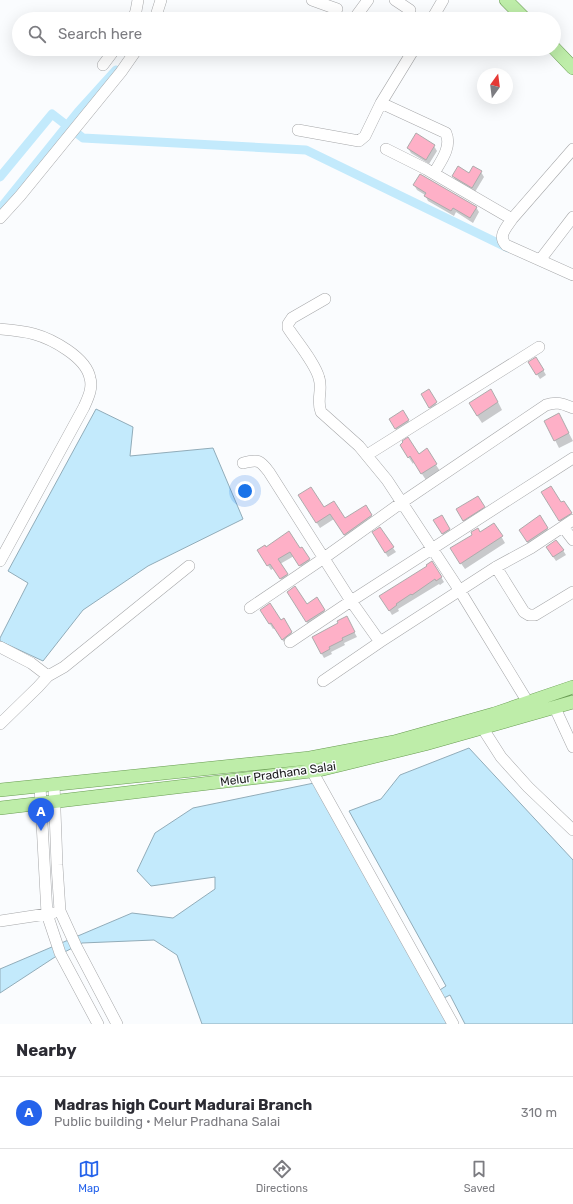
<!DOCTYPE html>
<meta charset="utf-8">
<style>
body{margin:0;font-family:Rubik,sans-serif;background:#f7f7f7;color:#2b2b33}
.compass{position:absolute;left:477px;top:68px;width:36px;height:36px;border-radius:50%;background:#fff;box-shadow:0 4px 16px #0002;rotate:14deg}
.you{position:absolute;left:245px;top:491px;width:14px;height:14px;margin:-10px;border:3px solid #fff;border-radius:50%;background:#1a73e8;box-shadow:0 0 0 6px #1a73e833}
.badge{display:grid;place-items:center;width:26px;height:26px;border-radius:50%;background:#2563eb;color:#fff;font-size:13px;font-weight:700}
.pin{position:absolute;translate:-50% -33px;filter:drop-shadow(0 1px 2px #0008)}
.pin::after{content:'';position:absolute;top:21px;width:14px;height:12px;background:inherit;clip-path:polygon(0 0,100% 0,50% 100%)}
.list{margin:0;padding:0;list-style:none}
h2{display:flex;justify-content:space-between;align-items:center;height:52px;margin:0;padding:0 16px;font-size:17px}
h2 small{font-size:13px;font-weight:400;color:#7c7c81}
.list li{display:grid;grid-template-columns:26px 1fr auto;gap:12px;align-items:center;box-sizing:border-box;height:72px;padding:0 16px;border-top:1px solid #e1e1e2}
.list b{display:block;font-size:15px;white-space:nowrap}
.list p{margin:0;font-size:13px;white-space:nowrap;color:#7c7c81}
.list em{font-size:13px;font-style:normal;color:#7c7c81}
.icon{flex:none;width:22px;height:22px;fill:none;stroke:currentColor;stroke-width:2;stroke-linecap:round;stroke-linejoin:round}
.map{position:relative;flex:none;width:573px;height:1024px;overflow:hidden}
.search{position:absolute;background:#fff;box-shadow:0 4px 16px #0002;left:12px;right:12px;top:12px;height:44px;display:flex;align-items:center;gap:10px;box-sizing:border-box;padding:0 14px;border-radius:22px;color:#7c7c81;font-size:15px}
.sheet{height:124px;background:#fff}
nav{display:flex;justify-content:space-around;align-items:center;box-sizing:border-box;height:56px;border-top:1px solid #e1e1e2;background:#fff;font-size:11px;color:#7c7c81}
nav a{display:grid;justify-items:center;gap:2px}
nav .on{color:#2563eb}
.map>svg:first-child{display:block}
</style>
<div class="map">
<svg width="573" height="1024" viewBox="0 0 573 1024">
<rect width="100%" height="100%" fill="#fafcfe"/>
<!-- water -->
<path fill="#c3eafc" stroke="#91acb9" d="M96 409 133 427 130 456 213 448 243 519 148 566 83 610 43 661 0 641V638L28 583 8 571Z
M469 748 573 860V1024H465L450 995 436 1002 447 1024H202L177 955 154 940 82 943 55 957 0 993V969L132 913 173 918 215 889V877L151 886 137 871 155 833 193 808 314 783 432 995 446 986 349 811 381 799 400 775Z"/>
<!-- shadow -->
<path fill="#0003" d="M434 146 437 151 429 164 411 153 408 148Z
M481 172 484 177 475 192 456 181 453 176Z
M414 185 476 207 479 212 473 223 456 212 454 216 428 201 425 195 417 190Z
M536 358 546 375 540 379 529 362Z
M428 390 439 408 433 412 422 395Z
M498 402 502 410 482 423 474 411Z
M403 412 411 425 398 433 390 420Z
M563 422 573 441 559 448 555 440Z
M405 452 418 455 436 465 440 471 426 480 414 462 413 464Z
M477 497 486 512 466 525 457 510Z
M545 497 561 503 563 502 573 517 563 525Z
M303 501 324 509 345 520 366 506 375 521 348 541 334 519 320 528Z
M540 516 550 533 530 547 523 535Z
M494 524 505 543 465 569 455 555 480 533Z
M437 526 450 529 452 534 445 538Z
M373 533 393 548 396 552 388 557Z
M557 541 566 555 556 561 550 552Z
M266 548 300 549 302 548 312 564 303 570 294 556 280 564 290 579 284 583 274 568 271 570 258 551Z
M432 562 444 582 440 585 439 584 398 609 399 611 392 615 381 596 428 566Z
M291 597 306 605 316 599 327 615 310 627Z
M261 610 281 621 283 620 294 637 285 644 275 628 273 629Z
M346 617 357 637 344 643 345 645 331 652 332 654 324 658 313 638 339 624Z"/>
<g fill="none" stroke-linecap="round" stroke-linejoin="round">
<!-- canal -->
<path stroke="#c3eafc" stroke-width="9" d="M0 177 52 114 83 138 306 150 508 248
M0 209 78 112 116 70"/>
</g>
<!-- building -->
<path fill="#feb0c7" stroke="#aeabac" d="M416 133 435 145 426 160 407 148Z
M458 166 469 173 473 166 482 171 472 188 452 176Z
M420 174 477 207 470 218 453 208 451 211 424 196 426 193 413 185Z
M536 357 544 370 536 375 528 362Z
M429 389 437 402 429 408 421 394Z
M491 389 498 402 477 416 469 403Z
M403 410 409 420 395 429 389 419Z
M559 413 569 433 554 441 544 421Z
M408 437 419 454 427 448 437 464 421 474 410 456 408 458 400 445 403 442 402 441Z
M551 486 561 502 564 501 572 513 559 521 541 492Z
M311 487 324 507 334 501 345 518 366 505 372 515 344 535 330 514 316 523 298 495Z
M478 496 485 507 463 521 456 509Z
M442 515 450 529 442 534 433 520Z
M540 515 548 528 527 542 519 530Z
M494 523 503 536 460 564 450 548 472 535 471 532 478 528 480 532Z
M380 527 394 547 385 553 372 532Z
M289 531 300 548 302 547 310 559 299 566 290 552 278 559 288 574 280 579 270 564 267 566 257 550 265 545 266 547Z
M556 540 564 550 553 557 546 547Z
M432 561 442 577 436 581 435 579 412 595 411 594 396 604 397 605 389 611 379 596 427 566 426 565Z
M295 586 307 604 317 597 325 610 306 622 287 592Z
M270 603 281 620 284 618 292 632 282 640 271 623 269 624 260 610Z
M347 616 355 632 342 638 343 640 329 647 330 649 321 654 312 637 338 623 337 621Z"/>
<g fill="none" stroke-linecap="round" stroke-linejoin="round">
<!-- minor casing -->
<g stroke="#a6a7a9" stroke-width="12">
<path id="minor" d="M312 0 337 9
M395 0 410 10
M133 19 136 11 138 0
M155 19 161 0
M354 19 368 0
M432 19 443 0
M103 65 115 49
M381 103 414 49
M298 130 359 141 365 136 381 103 446 133C452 147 441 161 434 173
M386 149 426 169 512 219C507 227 497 236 506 245L573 275
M0 218 20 196 121 72 137 49
M512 219 573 149
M540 260 573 217
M325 299 292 318 288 324V328C297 342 315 363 319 378 323 390 316 400 321 412L359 446 387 480 460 591 532 709
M0 329C11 330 23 331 34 334 52 339 86 357 90 378 93 388 88 398 84 407L0 561
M367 455 539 347
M243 463C258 459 260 460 269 472L351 601 380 642
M563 527 573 540
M496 567 524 612 529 615H535L573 592
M250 608 324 558 401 503 546 405C557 401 563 404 573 408
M290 642 351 601 573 458
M0 647 31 663 48 676 38 687 0 724
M48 676 64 667 189 566
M323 681 380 642 496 567 531 548 573 520
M555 708 573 747
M478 721 501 757 528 787 573 830
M312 771 453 1024
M54 784 57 865 60 911 76 946 117 1024
M40 786 47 914 60 953 98 1024
M0 921 53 913"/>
</g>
<!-- major casing -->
<g stroke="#699c53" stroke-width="14">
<path id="major" d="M506 0 525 19
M554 48 573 68
M0 790 310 758 394 742 494 714 573 687
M0 808 319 770 425 744 573 702"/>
</g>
<!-- minor -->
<use href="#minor" stroke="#fff" stroke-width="11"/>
<!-- major -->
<use href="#major" stroke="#beeda9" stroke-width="13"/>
</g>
<g text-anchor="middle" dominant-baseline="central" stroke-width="3" stroke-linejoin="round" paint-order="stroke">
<!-- street labels -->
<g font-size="12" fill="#1c1c1d" stroke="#fafcfe">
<text transform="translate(278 774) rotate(-8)">Melur Pradhana Salai</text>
</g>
</g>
</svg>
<svg class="compass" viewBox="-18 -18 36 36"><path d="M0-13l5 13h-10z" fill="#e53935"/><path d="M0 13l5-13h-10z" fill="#7c7c81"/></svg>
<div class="you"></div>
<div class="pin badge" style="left:41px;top:831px">A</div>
<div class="search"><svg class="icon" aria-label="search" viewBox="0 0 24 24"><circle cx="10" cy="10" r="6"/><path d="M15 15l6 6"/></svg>Search here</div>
</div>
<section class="sheet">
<h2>Nearby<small></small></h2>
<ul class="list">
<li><span class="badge">A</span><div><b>Madras high Court Madurai Branch</b><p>Public building · Melur Pradhana Salai</p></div><em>310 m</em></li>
</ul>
</section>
<nav>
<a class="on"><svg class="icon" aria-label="map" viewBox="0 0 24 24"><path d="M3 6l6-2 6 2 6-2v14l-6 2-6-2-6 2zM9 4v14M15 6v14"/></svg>Map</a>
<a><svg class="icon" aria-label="directions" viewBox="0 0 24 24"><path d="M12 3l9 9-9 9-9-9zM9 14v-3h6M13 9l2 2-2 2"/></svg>Directions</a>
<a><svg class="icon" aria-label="saved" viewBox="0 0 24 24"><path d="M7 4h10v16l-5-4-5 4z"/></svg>Saved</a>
</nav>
